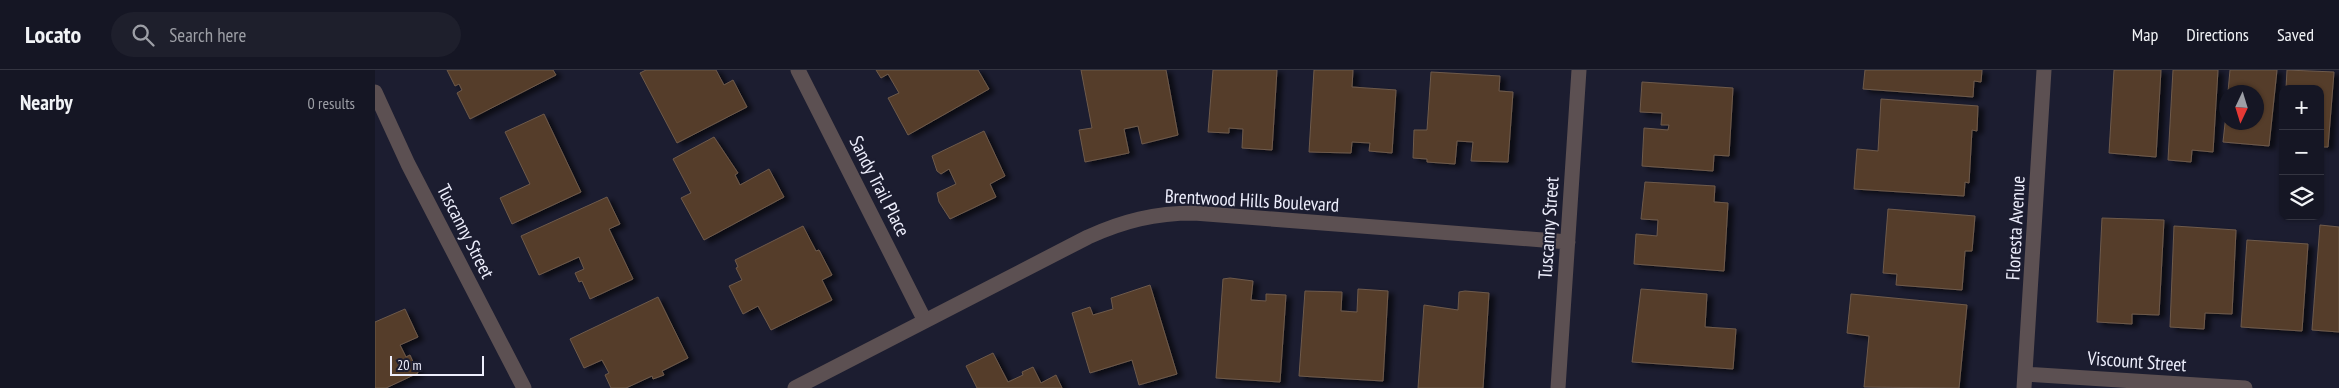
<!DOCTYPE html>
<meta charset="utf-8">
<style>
body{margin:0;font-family:"PT Sans Narrow",sans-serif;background:#1e1f2c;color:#f1f3f6}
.controls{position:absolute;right:15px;top:15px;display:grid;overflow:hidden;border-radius:10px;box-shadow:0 1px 4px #0004}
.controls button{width:45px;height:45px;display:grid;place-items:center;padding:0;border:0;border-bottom:1px solid #343541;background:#151624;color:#f1f3f6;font:25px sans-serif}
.compass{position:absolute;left:1844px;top:15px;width:45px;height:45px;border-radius:50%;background:#151624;box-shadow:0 1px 4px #0004;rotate:184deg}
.scale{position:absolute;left:15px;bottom:12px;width:94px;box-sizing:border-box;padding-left:5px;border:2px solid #edeefc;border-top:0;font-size:14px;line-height:18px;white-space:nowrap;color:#edeefc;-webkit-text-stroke:4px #1c1d30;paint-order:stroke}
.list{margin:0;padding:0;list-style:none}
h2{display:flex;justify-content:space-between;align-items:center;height:65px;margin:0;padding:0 20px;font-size:21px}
h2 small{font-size:16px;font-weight:400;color:#9d9fa6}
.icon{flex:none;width:28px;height:28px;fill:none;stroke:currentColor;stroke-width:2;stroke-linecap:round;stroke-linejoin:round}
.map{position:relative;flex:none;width:1964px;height:318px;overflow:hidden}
header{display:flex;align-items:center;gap:30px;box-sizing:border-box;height:70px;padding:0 25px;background:#151624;border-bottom:1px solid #343541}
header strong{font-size:24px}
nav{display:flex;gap:28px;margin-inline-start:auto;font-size:18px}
.search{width:350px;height:45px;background:#1e1f2c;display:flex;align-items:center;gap:12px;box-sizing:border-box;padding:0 18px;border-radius:28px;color:#9d9fa6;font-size:19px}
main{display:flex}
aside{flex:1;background:#151624}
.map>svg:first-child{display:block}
</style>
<header>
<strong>Locato</strong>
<div class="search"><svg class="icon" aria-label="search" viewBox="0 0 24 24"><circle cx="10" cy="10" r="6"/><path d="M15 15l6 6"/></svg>Search here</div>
<nav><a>Map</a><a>Directions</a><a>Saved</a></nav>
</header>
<main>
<aside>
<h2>Nearby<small>0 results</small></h2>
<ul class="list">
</ul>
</aside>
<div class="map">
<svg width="1964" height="318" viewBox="0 0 1964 318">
<defs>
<filter id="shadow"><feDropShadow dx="5.5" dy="3" stdDeviation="2.5" flood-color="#0009"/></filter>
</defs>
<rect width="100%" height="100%" fill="#1c1d30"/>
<!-- building -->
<path fill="#543c29" stroke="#6e5a4b" filter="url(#shadow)" d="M72 0H178L181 5 95 49 82 23 87 20 84 14 80 16Z
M271 0H341L349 15 358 10 372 37 302 73 265 3Z
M501 0H603L614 19 533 65 513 28 524 23 513 4 506 8Z
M706 0H791L803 65 767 74 763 56 749 59 754 83 710 92 704 60 717 58Z
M838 0H902L897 80 867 78 868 59 854 58V63L833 62Z
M939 0H978L977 17 1021 20 1017 83 994 81 995 73 977 72 976 83 934 82Z
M1490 0H1607L1606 12 1599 11 1598 27 1488 19Z
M1739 0H1786L1781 87 1734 83Z
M1798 0H1843L1838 82 1817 80 1816 92 1793 90Z
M1855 0H1902L1894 76 1848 72 1852 36V52H1882V22H1853Z
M1912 0 1959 2 1953 77H1945V19H1911Z
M1056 2 1125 6 1124 21 1138 22 1133 92 1096 91 1098 72 1082 71 1080 94 1052 92V89L1038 88 1039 60H1052Z
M1267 12 1358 18 1354 86 1339 85 1338 101 1267 96 1269 58 1293 60 1294 55H1286L1287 43 1265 42Z
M1506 29 1603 36 1602 61 1597 60 1594 113 1590 112 1589 126 1479 119 1482 79 1503 81Z
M169 44 206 122 137 154 125 128 155 114 130 62Z
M609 61 630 106 615 114 621 127 575 149 564 132 562 123 581 114 574 99 566 104 562 101 557 86Z
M339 67 363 103 360 105 365 115 394 99 409 127 329 170 306 128 316 123 298 89Z
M1270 112 1340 116 1339 132 1353 133 1349 201 1259 194 1261 164 1282 166 1283 150 1266 149Z
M232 127 245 154 234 159 258 209 215 229 207 211 204 212 200 203 209 199 204 187 164 205 146 166Z
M1513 139 1600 146 1597 181H1590L1587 220 1521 215 1522 204 1508 203Z
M1727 148 1789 150 1784 245 1757 244V254L1722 252Z
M1945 155 1964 157V262L1937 260Z
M428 156 441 181 444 180 457 205 447 210 457 230 396 260 383 236 368 244 354 216 367 210 361 198 363 197 360 190Z
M1799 156 1861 160 1857 244 1830 243 1829 259 1795 257Z
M1872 170 1933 174 1927 261 1866 257Z
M855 208 878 211 876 230 891 231V224L911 225 905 312 841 308 848 209Z
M775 215 802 304 764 315 757 290 715 303 697 243 715 237 718 245 738 239 736 228Z
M983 219 1013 221 1008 311 924 306 930 221 967 222 966 241 982 242Z
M1266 219 1332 224 1330 257 1361 259 1358 299 1257 292Z
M1090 221 1114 223 1108 318H1043L1049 235 1083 240 1084 222Z
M1476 224 1592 235 1584 318 1489 317 1494 266 1472 263Z
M283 227 313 288 287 301 289 305 278 309 277 306 251 318H236L230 305 234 303 227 290 209 298 195 269Z
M30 239 43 267 25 275 31 287 35 285 43 303 11 318H0V252Z
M618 283 633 312 648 305 647 302 658 297 666 313 681 305 687 318H602L591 296Z"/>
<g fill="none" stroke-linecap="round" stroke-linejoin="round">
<!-- minor -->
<path stroke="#5c5052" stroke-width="15" d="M423 0 550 251
M0 22 33 94 149 318
M1650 304 1870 318
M420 318 713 167C748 151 780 143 819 143L1193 172
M1183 318 1204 0
M1649 318 1669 0"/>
</g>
<g text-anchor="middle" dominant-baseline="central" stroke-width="4" stroke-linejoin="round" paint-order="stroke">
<!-- street labels -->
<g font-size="19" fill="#edeefc" stroke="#1c1d30">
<text transform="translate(505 116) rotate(63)">Sandy Trail Place</text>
<text transform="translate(877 130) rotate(3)">Brentwood Hills Boulevard</text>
<text transform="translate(1173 158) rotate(-86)">Tuscanny Street</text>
<text transform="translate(1640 158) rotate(-87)">Floresta Avenue</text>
<text transform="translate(91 161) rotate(63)">Tuscanny Street</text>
<text transform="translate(1762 291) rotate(4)">Viscount Street</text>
</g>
</g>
</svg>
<div class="controls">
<button>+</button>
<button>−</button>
<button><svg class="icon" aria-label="layers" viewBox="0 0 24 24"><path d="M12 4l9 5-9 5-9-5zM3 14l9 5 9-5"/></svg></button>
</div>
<svg class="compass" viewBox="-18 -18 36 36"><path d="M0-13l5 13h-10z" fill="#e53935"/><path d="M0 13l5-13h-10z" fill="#9d9fa6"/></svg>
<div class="scale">20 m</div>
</div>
</main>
